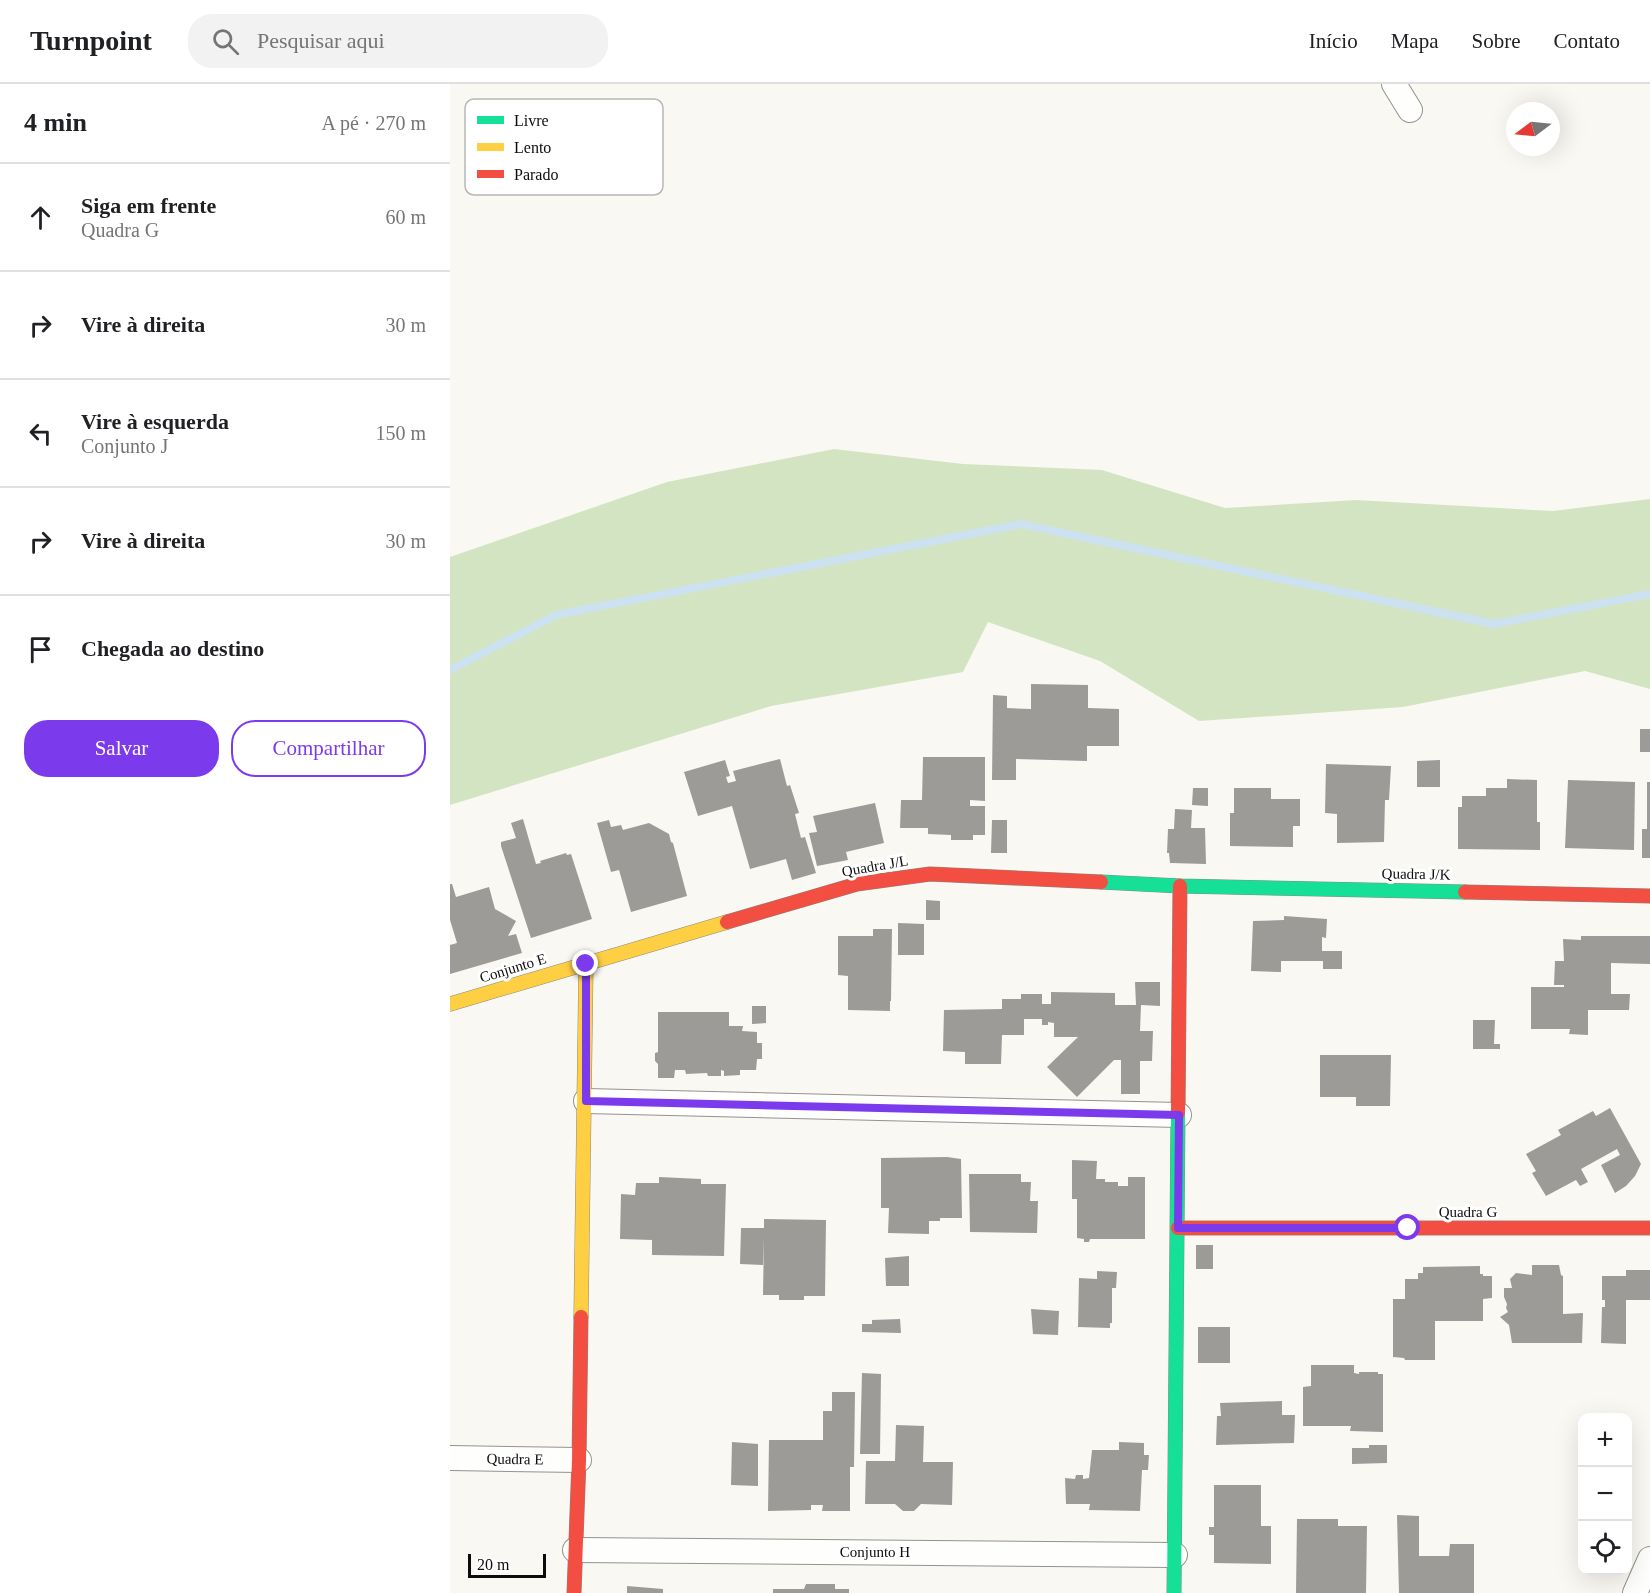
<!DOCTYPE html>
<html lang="pt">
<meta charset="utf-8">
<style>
body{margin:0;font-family:"Times New Roman",serif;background:#f2f2f2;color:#202124}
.controls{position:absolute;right:18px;bottom:18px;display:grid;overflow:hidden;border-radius:12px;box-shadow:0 6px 24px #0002}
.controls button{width:54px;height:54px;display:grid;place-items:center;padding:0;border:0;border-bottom:2px solid #e0e0e0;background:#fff;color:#202124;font:30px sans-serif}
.compass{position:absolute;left:1056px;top:18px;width:54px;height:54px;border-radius:50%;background:#fff;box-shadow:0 6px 24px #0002;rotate:254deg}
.scale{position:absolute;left:18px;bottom:15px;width:78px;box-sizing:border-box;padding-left:6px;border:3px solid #0c0c0c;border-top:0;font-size:16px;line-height:21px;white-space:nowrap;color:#0c0c0c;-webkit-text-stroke:4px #fff;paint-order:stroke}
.stop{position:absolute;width:18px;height:18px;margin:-14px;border:4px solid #7c3aed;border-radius:50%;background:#fff}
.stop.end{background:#7c3aed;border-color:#fff;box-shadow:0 2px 6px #0008}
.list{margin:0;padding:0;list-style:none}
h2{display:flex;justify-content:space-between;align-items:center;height:78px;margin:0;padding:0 24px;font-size:26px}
h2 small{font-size:20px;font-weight:400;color:#757577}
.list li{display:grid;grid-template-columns:39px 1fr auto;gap:18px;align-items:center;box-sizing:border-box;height:108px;padding:0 24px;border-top:2px solid #e0e0e0}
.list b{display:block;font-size:22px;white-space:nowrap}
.list p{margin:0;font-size:20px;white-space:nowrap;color:#757577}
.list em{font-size:20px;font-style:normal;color:#757577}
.actions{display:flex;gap:12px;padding:18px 24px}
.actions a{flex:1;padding:14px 0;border:2px solid #7c3aed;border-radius:24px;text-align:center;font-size:21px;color:#7c3aed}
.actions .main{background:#7c3aed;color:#fff}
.icon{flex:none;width:33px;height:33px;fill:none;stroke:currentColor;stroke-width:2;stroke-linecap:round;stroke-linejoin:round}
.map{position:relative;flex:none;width:1200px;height:1509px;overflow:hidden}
header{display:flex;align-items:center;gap:36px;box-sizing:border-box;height:84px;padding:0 30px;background:#fff;border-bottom:2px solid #e0e0e0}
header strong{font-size:28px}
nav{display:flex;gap:33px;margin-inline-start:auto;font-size:21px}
.search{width:420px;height:54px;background:#f2f2f2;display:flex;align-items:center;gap:15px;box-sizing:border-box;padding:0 21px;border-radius:24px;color:#757577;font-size:22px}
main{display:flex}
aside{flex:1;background:#fff}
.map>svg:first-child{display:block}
</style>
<header>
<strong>Turnpoint</strong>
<div class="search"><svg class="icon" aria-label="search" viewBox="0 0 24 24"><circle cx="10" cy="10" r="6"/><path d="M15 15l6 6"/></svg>Pesquisar aqui</div>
<nav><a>Início</a><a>Mapa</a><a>Sobre</a><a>Contato</a></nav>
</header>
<main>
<aside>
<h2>4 min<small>A pé · 270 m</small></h2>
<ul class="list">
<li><svg class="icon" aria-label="ahead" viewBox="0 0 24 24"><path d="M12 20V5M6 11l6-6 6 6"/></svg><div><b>Siga em frente</b><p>Quadra G</p></div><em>60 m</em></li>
<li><svg class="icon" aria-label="right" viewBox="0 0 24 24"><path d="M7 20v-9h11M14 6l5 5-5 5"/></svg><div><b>Vire à direita</b></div><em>30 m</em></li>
<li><svg class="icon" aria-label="left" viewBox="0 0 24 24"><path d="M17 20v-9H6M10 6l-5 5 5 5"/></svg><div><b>Vire à esquerda</b><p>Conjunto J</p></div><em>150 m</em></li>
<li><svg class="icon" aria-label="right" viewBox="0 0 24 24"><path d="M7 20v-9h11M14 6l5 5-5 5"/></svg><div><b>Vire à direita</b></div><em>30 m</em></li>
<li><svg class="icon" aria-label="arrive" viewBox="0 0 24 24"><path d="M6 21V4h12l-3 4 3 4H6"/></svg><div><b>Chegada ao destino</b></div></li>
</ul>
<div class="actions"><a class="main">Salvar</a><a>Compartilhar</a></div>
</aside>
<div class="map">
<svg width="1200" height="1509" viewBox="0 0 1200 1509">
<rect width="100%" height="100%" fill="#faf8f2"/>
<!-- forest -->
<path fill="#d3e4c3" d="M384 365 513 380 652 386 775 424 906 416 1103 427 1200 415V605L1135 587 953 623 749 637 650 577 538 538 513 588 321 622 0 721V473L217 398Z"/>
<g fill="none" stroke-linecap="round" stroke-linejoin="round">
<!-- stream -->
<path stroke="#cce2f0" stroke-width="8" d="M0 586 106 531 571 440 1044 540 1200 510"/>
</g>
<!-- building -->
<path fill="#9d9b97" d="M581 600 638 601V624L669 625V662H637V677L566 675V696H542L543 611 557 612V624L581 625Z
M1190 645H1200V668H1190Z
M473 673H535V717L520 716V722H535V751H523V756H501V751L478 750V744H450L451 716H472Z
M330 675 337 702 340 701 349 729 345 730 351 754 355 753 366 789 342 796 336 775 300 785 282 722 248 732 234 688 275 676 280 692 276 693 278 699 286 697 283 687Z
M990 676V703H967V677Z
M876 680 941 682 939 716H935L934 758 887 759V730L875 729Z
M1057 695 1087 696V738H1090V766L1008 765V723H1012V712H1036V704H1057Z
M1118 696 1185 698 1184 766 1115 764Z
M1197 698H1200V774H1192V745H1197Z
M743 704H758V722L742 721Z
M784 704H821V715H850V742H843V763L780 762V729H784Z
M425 719 434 759 396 768 398 776 367 782 359 749 367 748 363 732Z
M725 725 742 726 741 744H755L756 780 720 779 719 769H717L718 745H724Z
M73 735 86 780 91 779 90 777 116 769 117 771 121 770 142 835 81 854 51 762V758L66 754 61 739Z
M159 736 161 743 171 741 173 746 199 739 219 750 221 758 223 759 237 812 181 828 169 786 161 788 147 739Z
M542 736H557V769H541Z
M0 800H2L6 813 39 803 45 825 66 837 58 852 66 850 72 869 0 890V861L7 859 0 836Z
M476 816 490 817V836H476Z
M834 832 877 835 876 854 872 853V867H892V885H873V877H831V888L801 887 803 837 834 836Z
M448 839 474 840V871H448Z
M423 845H442L441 917H440V927L398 926V892L388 891V852H423Z
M1131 852H1200V880L1161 879V910H1180L1179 926H1138V951L1119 950 1120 945H1081V903H1114V901H1104L1105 877H1114L1113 855 1131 856Z
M685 898H710V922L691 921 690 947H703L702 977H690V1010H671V976H664L627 1013 597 983 628 953H604V939L598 938V941H592V935H574V951H552L551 980H515V968L493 967 494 926 552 925V915H571V910H592V920H601V908L665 909V921H686Z
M302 922H316V939L302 940Z
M208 928H279V942H293L292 947 307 948V959H312V975H307L306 986H290V991L274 992V987L271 986V992H258L257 989 236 990 235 986H225L224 994H208V980L205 977V969L208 968Z
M1023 936H1045L1044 960H1050V965H1023Z
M870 971H941L940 1022H906V1013H870Z
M1160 1024 1191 1080 1185 1092 1176 1102 1165 1109 1151 1081 1170 1071 1167 1065 1131 1085 1138 1098 1130 1102 1126 1096 1096 1112 1082 1089 1086 1087 1076 1070 1111 1051 1108 1046 1143 1027 1146 1032Z
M497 1073 511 1075 512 1134H490V1137H479V1150L438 1149 439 1124H431V1074Z
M622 1076 647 1077 646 1095H655V1098H668V1102H678V1093H695V1155H640L639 1158H634V1155L627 1154V1115H622Z
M519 1090H571V1098H581L580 1117H588L587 1149 520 1148Z
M209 1093 251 1095V1100H276L274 1172 202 1171V1156L170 1155 171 1110 185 1111 186 1099H209Z
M314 1135 376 1136 375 1212H354V1216H329V1211H313L314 1153 313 1181 290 1180 291 1144H314Z
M746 1161H763V1185H746Z
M459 1172V1202H436L435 1174Z
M1082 1181H1109L1111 1191 1113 1192V1230L1133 1229 1132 1259H1062L1059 1241 1050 1233 1058 1228 1056 1224 1057 1220 1054 1213V1204H1062L1060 1195 1066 1189 1082 1191Z
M1030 1182V1190H1033V1192H1042V1214L1033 1215V1237H985V1276H955L954 1274 943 1273V1215H955V1195H968V1189H973V1183Z
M1176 1186H1200V1216H1176V1260L1151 1259 1152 1223H1155V1216H1152V1192H1176Z
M647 1187 667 1188 666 1204H662V1239H660V1244L628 1243 629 1194 647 1195Z
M581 1225 609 1227 608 1251 583 1250Z
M450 1235 451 1249 412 1248V1240H422V1236Z
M748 1243H780V1279H748Z
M861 1281H904V1289L909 1290V1288H928V1290H933V1348L900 1347 901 1342H853V1303L861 1302Z
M412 1289 431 1290 430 1370H410Z
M382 1308H405L404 1383H400V1427H372L373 1421H361V1426L318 1427 319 1356H373V1327H382Z
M832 1317V1331H845L844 1359 766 1361 767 1332H771L770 1319Z
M446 1341 474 1342 473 1378H503L502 1421 471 1420 464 1427H453L445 1420H415L416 1377H445Z
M282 1358 308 1360V1402L281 1401Z
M669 1358 694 1359V1371H699L698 1386H692L690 1427 639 1426 640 1420H616L615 1394 625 1395 626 1391H633V1395L639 1394 642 1366H669Z
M919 1361H937V1379L902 1380V1364H919Z
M764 1401H811V1442H821V1480L764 1479V1451H759V1443H764Z
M947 1431 969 1432V1472H999L1000 1460H1024V1509H949Z
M847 1435H888V1442H917L916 1509H846Z
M356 1500H385V1505H399V1509H323V1505H354Z
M177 1502 213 1505V1509H177Z"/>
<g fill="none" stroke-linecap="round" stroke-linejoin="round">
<!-- street casing -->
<g stroke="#939290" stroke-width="26">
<path id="street" d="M944 0 960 26
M136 1017 729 1031
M0 1374 129 1376
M125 1466 725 1471
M1185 1509 1200 1475"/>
</g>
<!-- fast casing -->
<g stroke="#8a8986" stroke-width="15">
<path id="fast" d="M651 798 730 802 1015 808
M724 1509 728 1029"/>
</g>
<!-- slow casing -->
<g stroke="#8a8986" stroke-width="15">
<path id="slow" d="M0 920 277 838
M131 1233 136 880"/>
</g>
<!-- jam casing -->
<g stroke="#8a8986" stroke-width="15">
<path id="jam" d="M1015 808 1200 812
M277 838 407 800 480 790 651 798
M728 1029 730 802
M728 1144H1200
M124 1509 129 1376 131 1233"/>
</g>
<!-- street -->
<use href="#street" stroke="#fefefd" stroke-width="24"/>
<!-- fast -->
<use href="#fast" stroke="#16e098" stroke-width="14"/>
<!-- slow -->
<use href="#slow" stroke="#ffcf43" stroke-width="14"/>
<!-- jam -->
<use href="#jam" stroke="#f24e42" stroke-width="14"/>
</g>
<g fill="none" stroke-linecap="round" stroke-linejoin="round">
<!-- route -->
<path stroke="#7c3aed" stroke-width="8" d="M136 880V1017L729 1031 728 1144H958"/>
</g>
<g text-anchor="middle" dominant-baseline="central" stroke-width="6" stroke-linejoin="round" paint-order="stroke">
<!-- street labels -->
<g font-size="15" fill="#0c0c0c" stroke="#fff">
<text transform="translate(425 782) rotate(-10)">Quadra J/L</text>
<text transform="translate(966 790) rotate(1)">Quadra J/K</text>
<text transform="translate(63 884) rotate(-17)">Conjunto E</text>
<text x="1018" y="1128">Quadra G</text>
<text transform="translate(65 1375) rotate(1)">Quadra E</text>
<text x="425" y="1468">Conjunto H</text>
</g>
</g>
<!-- legend -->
<rect x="15" y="15" width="198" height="96" rx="9" fill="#fff" stroke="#b6b6b6" stroke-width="1.5"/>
<rect x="27" y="32" width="27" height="8" fill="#16e098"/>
<rect x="27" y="59" width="27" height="8" fill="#ffcf43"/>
<rect x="27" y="86" width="27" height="8" fill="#f24e42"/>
<g font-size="16" fill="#0c0c0c">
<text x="64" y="42">Livre</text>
<text x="64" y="69">Lento</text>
<text x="64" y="96">Parado</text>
</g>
</svg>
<div class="controls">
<button>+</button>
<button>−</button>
<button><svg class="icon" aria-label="locate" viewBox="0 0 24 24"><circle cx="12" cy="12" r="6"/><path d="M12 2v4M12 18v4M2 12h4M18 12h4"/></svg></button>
</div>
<svg class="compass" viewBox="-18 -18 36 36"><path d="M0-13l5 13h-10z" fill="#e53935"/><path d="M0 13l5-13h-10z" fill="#757577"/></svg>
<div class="scale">20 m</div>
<div class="stop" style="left:958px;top:1144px"></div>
<div class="stop end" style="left:136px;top:880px"></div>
</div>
</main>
